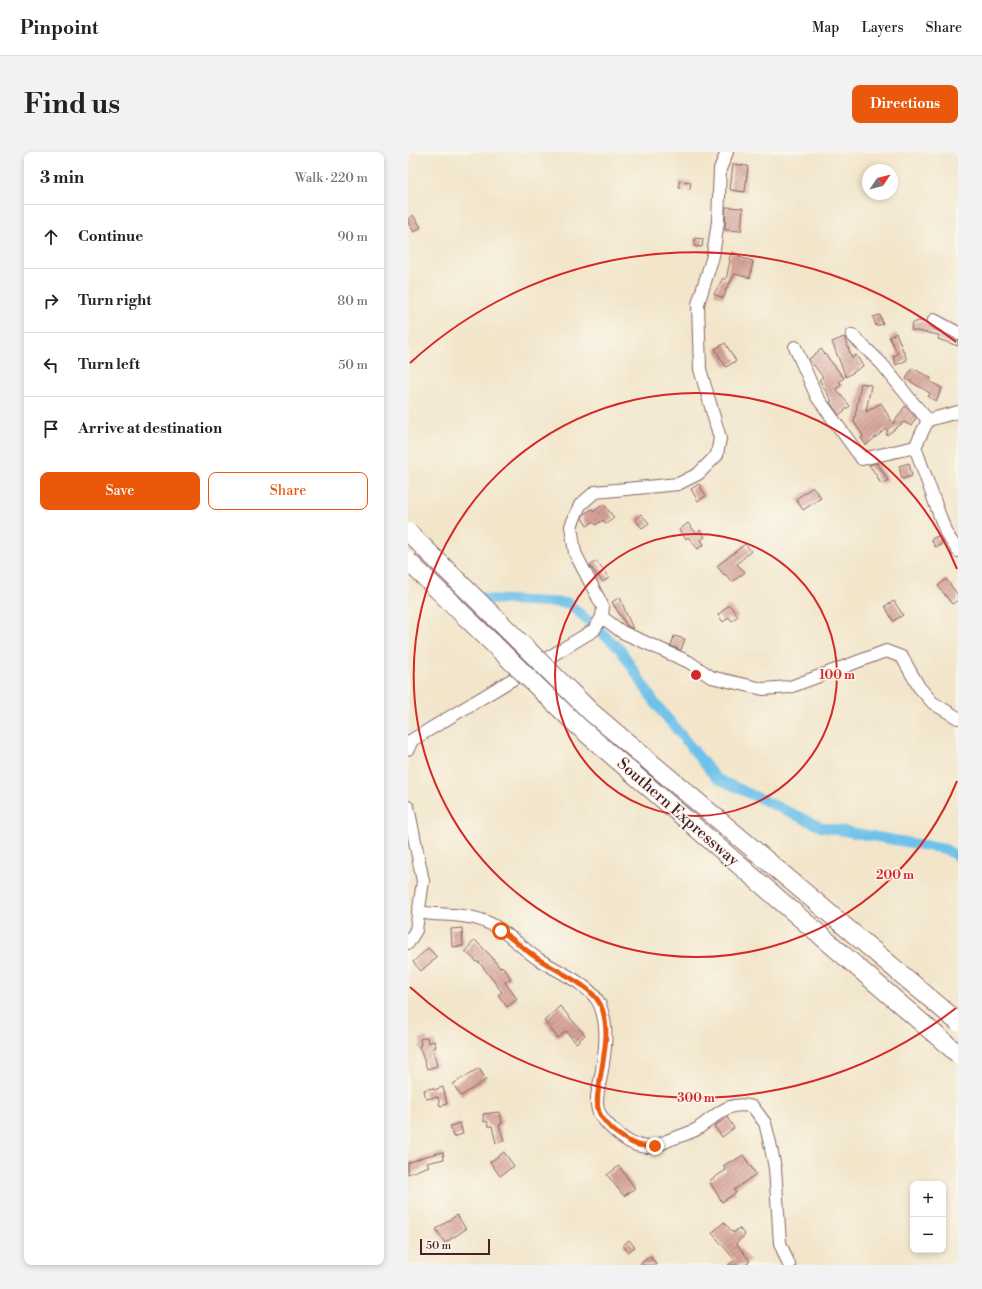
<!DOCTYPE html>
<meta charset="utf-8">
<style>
body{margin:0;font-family:"Libre Bodoni",serif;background:#f2f2f2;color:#222}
.controls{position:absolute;right:12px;bottom:12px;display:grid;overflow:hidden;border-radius:8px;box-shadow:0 2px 6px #0003}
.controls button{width:36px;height:36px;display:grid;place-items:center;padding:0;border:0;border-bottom:1px solid #e0e0e0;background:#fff;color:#222;font:20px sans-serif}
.compass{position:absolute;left:454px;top:12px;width:36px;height:36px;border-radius:50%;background:#fff;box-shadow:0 2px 6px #0003;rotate:55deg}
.scale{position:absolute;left:12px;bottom:10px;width:70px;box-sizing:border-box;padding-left:4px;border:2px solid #4a1f2b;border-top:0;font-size:11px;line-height:14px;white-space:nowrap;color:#4a1f2b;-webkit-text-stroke:3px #fbf7ec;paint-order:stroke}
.stop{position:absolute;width:12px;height:12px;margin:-9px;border:3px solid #ea580c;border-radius:50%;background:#fff}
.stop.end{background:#ea580c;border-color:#fff;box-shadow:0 1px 4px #0008}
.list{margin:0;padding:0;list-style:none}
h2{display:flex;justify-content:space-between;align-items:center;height:52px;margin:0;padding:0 16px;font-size:17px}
h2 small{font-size:13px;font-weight:400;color:#767676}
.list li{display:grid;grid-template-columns:26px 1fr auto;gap:12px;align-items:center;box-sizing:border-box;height:64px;padding:0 16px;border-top:1px solid #e0e0e0}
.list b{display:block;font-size:15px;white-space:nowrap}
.list em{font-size:13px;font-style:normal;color:#767676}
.actions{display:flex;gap:8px;padding:12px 16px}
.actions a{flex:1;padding:9px 0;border:1px solid #ea580c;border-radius:8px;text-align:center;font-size:14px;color:#ea580c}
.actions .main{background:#ea580c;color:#fff}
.icon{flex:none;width:22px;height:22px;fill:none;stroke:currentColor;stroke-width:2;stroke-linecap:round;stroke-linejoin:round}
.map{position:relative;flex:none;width:550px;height:1113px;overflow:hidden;border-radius:8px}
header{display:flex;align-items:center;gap:24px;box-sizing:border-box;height:56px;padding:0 20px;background:#fff;border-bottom:1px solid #e0e0e0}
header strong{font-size:19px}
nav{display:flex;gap:22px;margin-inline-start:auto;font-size:14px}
.intro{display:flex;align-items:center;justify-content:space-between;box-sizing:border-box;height:96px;padding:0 24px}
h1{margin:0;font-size:28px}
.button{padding:10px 18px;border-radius:8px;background:#ea580c;color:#fff;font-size:14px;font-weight:700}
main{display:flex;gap:24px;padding:0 24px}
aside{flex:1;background:#fff;border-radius:8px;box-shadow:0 2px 6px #0003}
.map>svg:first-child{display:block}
</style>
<header>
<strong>Pinpoint</strong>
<nav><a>Map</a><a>Layers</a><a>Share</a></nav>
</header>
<div class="intro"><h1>Find us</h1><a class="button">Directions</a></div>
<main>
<aside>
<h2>3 min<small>Walk · 220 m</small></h2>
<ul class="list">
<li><svg class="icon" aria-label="ahead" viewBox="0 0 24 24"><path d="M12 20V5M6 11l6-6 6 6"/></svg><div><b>Continue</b></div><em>90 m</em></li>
<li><svg class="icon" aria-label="right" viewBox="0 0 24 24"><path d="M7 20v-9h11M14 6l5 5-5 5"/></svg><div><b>Turn right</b></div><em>80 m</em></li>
<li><svg class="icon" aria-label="left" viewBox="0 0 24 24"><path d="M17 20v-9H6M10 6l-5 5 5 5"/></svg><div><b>Turn left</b></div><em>50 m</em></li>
<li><svg class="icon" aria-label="arrive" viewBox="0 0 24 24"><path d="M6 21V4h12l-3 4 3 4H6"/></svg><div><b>Arrive at destination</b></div></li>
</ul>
<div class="actions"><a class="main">Save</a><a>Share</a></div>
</aside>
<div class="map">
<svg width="550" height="1113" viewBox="0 0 550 1113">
<defs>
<pattern id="building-hatch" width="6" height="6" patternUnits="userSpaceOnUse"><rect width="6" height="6" fill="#d6a198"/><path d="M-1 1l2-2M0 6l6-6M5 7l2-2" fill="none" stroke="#b0837c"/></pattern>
</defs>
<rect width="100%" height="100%" fill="#fbf7ec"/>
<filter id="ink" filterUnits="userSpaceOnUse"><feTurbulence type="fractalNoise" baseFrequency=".025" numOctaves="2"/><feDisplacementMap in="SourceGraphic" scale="8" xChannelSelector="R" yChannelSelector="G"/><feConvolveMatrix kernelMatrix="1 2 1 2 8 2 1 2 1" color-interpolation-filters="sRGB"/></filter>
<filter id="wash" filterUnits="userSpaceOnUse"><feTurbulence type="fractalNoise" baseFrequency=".012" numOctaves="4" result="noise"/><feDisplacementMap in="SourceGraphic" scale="16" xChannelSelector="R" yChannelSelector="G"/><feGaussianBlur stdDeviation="0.9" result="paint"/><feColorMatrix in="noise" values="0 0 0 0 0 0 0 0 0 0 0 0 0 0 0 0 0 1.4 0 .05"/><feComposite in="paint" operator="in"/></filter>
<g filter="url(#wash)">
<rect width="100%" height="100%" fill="#f2e5ca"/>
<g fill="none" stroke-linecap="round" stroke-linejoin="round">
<!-- canal -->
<path stroke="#6ec1ea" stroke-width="10" d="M69 442 77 447 160 451 212 497 247 551 308 626 413 675 537 697 550 705"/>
</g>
<g id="blocks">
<!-- building -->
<path fill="url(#building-hatch)" d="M325 12 340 14 337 40 322 38Z
M271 29 283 30 282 37 271 36Z
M318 55 335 56 333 79 317 78Z
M5 63 13 75 6 80 0 71V67Z
M287 86 295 87 294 95 286 94Z
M324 100 332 103 331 105 345 109 342 126 327 122 317 139 318 140 315 146 306 142 315 126 318 128 322 108 321 107Z
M472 163 475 172 468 174 465 165Z
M510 169 519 170 522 175 550 188V194L530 187 531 183 503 178 504 172Z
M488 181 499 208 488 213 485 204 490 202 481 185Z
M436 185 444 206 448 203 455 214 438 225 424 190Z
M317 191 328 209 318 215 307 197Z
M413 197 436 226 431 230 434 233 428 237 442 254 431 263 422 250 424 249 411 228 415 225 401 207Z
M504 216 523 226 521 229 534 236 528 249 520 245 522 241 498 227Z
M453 231 463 233 458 260 473 251 485 272 497 254 508 266 503 274 496 270 479 283 478 282 480 279 478 277 458 293 453 286 455 284 446 270Z
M469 311 480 328 473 332 467 321 461 313Z
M501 311 504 324 494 327 491 314Z
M291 332 298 344 290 349 283 337Z
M405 335 413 346 395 358 388 347Z
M196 352 206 366 198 372 195 368 188 373 185 370 179 374 174 366 176 362 184 357 186 359Z
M233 362 241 371 234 376 227 367Z
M280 371 289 382 292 378 297 385 293 388 296 392 290 397 280 385 278 387 271 378Z
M530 384 534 392 527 395 523 387Z
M337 392 343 399 329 412 337 420 324 430 317 422 316 423 309 414Z
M188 409 201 426 195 430 182 414Z
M538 427 550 443V448L544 452 530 434Z
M212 445 218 461 225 477 219 474 204 450Z
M486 449 495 463 485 469 477 454Z
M321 453 330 464 324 469 321 465 315 470 310 463Z
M266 484 277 487 273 498 263 494Z
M54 776 55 794 44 795 43 777Z
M67 788 83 804 92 816 94 814 103 826 97 830 109 847 99 855 90 843 94 840 71 810 70 811 57 799Z
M20 796 29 805 13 819 5 810Z
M152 854 177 883 168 891 158 879 150 886 136 869Z
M19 885 20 891 26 889 28 895 25 896 29 914 19 917 11 894 13 893 12 887Z
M71 916 78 928 53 944 45 932Z
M35 935 39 952 32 954 30 945 18 947 16 938 25 936 26 938Z
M92 960 94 972 91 973 96 989 88 991 84 974H80L79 969 76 970 75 962Z
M319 965 326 976 314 985 306 974Z
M52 971 55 982 45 985 42 974Z
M35 1000 36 1007 19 1011 21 1014 0 1022V1011L18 1004Z
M96 1000 106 1014 92 1024 82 1010Z
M335 1003 348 1022 326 1038 328 1041 314 1050 301 1029 318 1018 315 1014 323 1009 324 1010Z
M211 1014 227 1036 216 1044 199 1023Z
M49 1063 58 1077 37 1091 28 1077Z
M316 1070 325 1081 331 1076 337 1083 328 1091 342 1109 337 1113H320L327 1108 304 1081Z
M221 1088 227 1095 220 1100 215 1093Z
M242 1104 249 1113H231Z"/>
</g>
</g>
<g filter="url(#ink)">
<use href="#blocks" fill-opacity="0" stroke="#856463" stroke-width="1"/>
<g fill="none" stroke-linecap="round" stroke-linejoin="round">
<!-- minor casing -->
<g stroke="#856463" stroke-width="14">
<path id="minor" d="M526 168 550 181
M444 183 474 212 506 252 520 268
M387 195 409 245 454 307 507 295
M550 260 520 268 507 295 538 381 550 399
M194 465 214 480 281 510 303 525 355 537 382 535 478 499 494 505 511 535 525 551 550 566
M0 597 4 588 186 478 194 465 195 455 167 401 163 374 172 353 187 340 270 332 290 322 309 303 312 286 292 217 290 152 305 104 310 69 312 17 319 0
M0 655 15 729 8 778 0 791
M10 760C31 764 53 761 73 768 95 775 111 794 130 807 147 818 184 833 192 853 201 876 197 901 193 924 191 935 186 950 191 960 196 971 215 988 226 992 232 994 241 996 247 994 252 993 256 990 261 988 270 984 281 982 289 977 309 964 318 948 345 955L357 971 362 991 367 1016 372 1091 381 1113"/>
</g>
<!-- minor -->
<use href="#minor" stroke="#fff" stroke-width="12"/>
<!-- highway-bridge casing -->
<g stroke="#856463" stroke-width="20" stroke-linecap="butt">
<path id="highway-bridge" d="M0 380 183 560 550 870
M0 409 170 574 550 902"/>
</g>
<!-- highway-bridge -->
<use href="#highway-bridge" stroke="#fff" stroke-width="18"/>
</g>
</g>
<g fill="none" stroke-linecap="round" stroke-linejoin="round" filter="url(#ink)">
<!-- route -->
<path stroke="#ea580c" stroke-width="5" d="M93 779C105 787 116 797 129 806 146 818 183 833 192 852 203 874 196 903 192 927 191 937 187 950 191 960 193 966 204 978 210 982 224 992 230 995 247 994"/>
</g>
<!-- distance rings -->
<g fill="none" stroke="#d62828" stroke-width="2">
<circle cx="288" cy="523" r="141"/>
<path d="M549 629A282 282 0 1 1 549 417"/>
<path d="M548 856A423 423 0 0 1 2 835M2 211A423 423 0 0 1 548 190"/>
</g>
<g text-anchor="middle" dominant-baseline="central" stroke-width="3" stroke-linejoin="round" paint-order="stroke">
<!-- street labels -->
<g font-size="16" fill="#4a1f2b" stroke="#fbf7ec">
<text transform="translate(270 660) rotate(41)">Southern Expressway</text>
</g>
</g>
<circle cx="288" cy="523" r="6" fill="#d62828" stroke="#fbf7ec" stroke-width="2"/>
<g font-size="12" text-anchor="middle" font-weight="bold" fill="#d62828" stroke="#fbf7ec" stroke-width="3" stroke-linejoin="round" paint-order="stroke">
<text x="429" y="527">100 m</text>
<text x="487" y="727">200 m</text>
<text x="288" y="950">300 m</text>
</g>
</svg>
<div class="controls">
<button>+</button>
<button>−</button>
</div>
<svg class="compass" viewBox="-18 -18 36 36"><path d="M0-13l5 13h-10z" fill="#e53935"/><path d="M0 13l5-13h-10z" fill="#767676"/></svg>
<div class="scale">50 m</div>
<div class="stop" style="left:93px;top:779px"></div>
<div class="stop end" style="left:247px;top:994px"></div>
</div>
</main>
